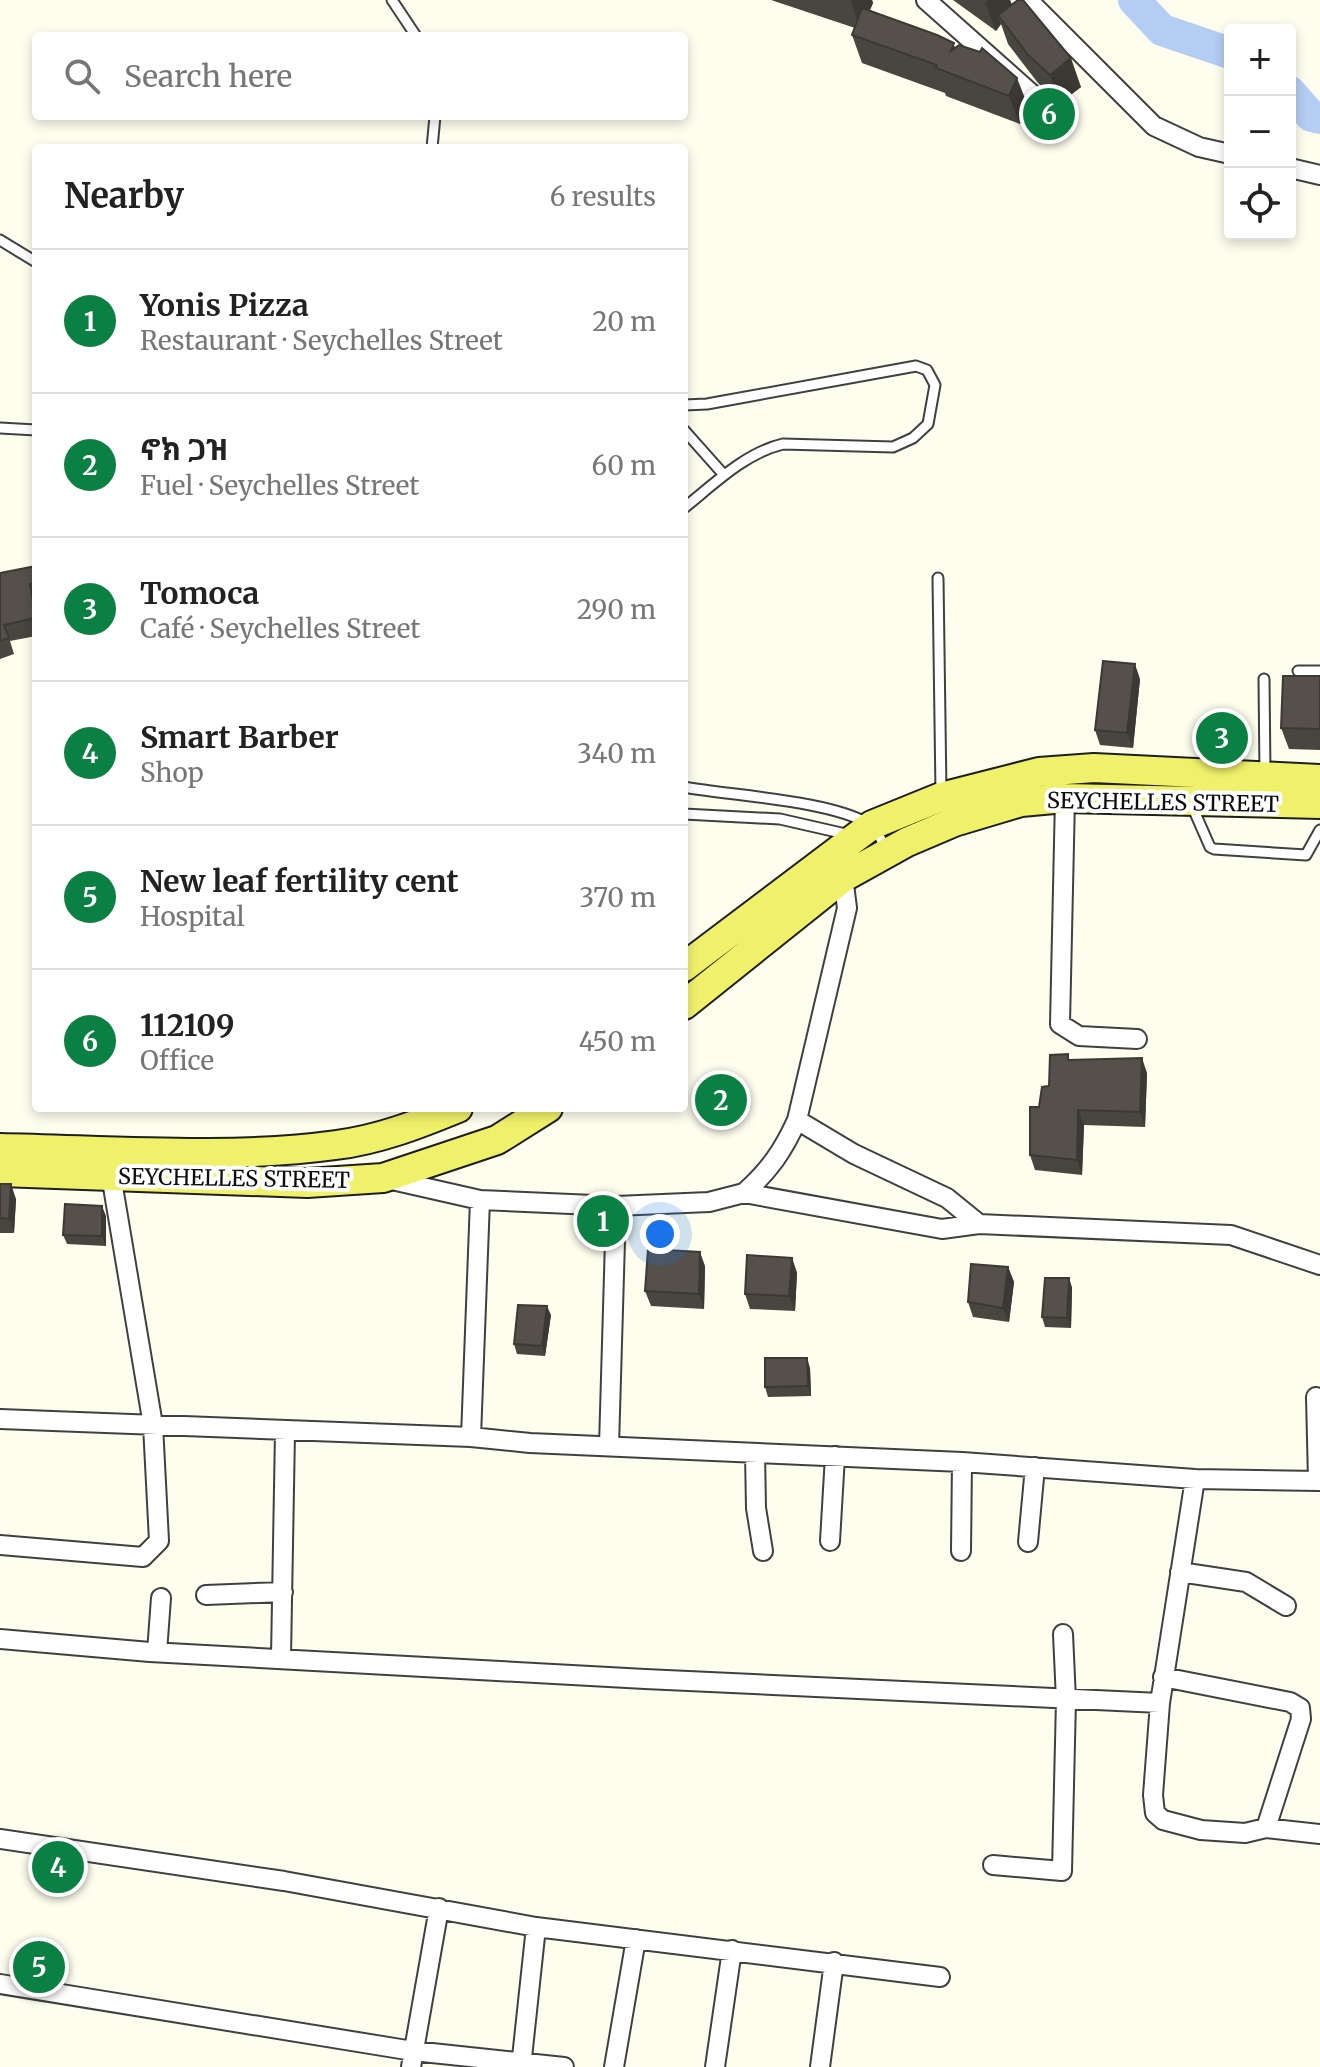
<!DOCTYPE html>
<meta charset="utf-8">
<style>
body{margin:0;font-family:Merriweather,"Noto Sans Ethiopic",serif;background:#f2f2f2;color:#222}
.controls{position:absolute;right:24px;top:24px;display:grid;overflow:hidden;border-radius:8px;box-shadow:0 4px 12px #0003}
.controls button{width:72px;height:72px;display:grid;place-items:center;padding:0;border:0;border-bottom:2px solid #e0e0e0;background:#fff;color:#222;font:40px sans-serif}
.you{position:absolute;left:660px;top:1234px;width:28px;height:28px;margin:-20px;border:6px solid #fff;border-radius:50%;background:#1a73e8;box-shadow:0 0 0 12px #1a73e833}
.badge{display:grid;place-items:center;width:52px;height:52px;border-radius:50%;background:#0b8043;color:#fff;font-size:26px;font-weight:700}
.pin{position:absolute;translate:-50% -50%;border:4px solid #fff;box-shadow:0 2px 8px #0006}
.list{margin:0;padding:0;list-style:none}
h2{display:flex;justify-content:space-between;align-items:center;height:104px;margin:0;padding:0 32px;font-size:34px}
h2 small{font-size:26px;font-weight:400;color:#767676}
.list li{display:grid;grid-template-columns:52px 1fr auto;gap:24px;align-items:center;box-sizing:border-box;height:144px;padding:0 32px;border-top:2px solid #e0e0e0}
.list b{display:block;font-size:30px;white-space:nowrap}
.list p{margin:0;font-size:26px;white-space:nowrap;color:#767676}
.list em{font-size:26px;font-style:normal;color:#767676}
.icon{flex:none;width:44px;height:44px;fill:none;stroke:currentColor;stroke-width:2;stroke-linecap:round;stroke-linejoin:round}
.map{position:relative;flex:none;width:1320px;height:2067px;overflow:hidden}
.search{position:absolute;background:#fff;box-shadow:0 4px 12px #0003;left:32px;top:32px;width:656px;height:88px;display:flex;align-items:center;gap:20px;box-sizing:border-box;padding:0 28px;border-radius:8px;color:#767676;font-size:30px}
.panel{position:absolute;background:#fff;box-shadow:0 4px 12px #0003;left:32px;top:144px;width:656px;height:968px;border-radius:8px}
.map>svg:first-child{display:block}
</style>
<div class="map">
<svg width="1320" height="2067" viewBox="0 0 1320 2067">
<rect width="100%" height="100%" fill="#fdfeee"/>
<g fill="none" stroke-linecap="round" stroke-linejoin="round">
<!-- river -->
<path stroke="#b5ccf3" stroke-width="32" d="M1134 0 1162 30 1230 53
M1290 92 1311 116 1320 118"/>
<!-- lane casing -->
<g stroke="#404040" stroke-width="13">
<path id="lane" d="M392 0 416 36
M432 148 435 116
M0 240 36 262
M684 405 707 404 916 366 927 370 935 385 928 424 913 438 893 447 783 444C745 453 714 484 684 508
M0 428 36 430
M684 430 724 475
M938 578 941 793
M1298 671H1320
M1264 679 1265 774
M684 787C733 796 829 800 869 824 877 829 882 842 887 850
M1192 806 1210 847 1214 849 1306 855 1320 830
M684 814 780 819 850 835"/>
</g>
<!-- street casing -->
<g stroke="#404040" stroke-width="22">
<path id="street" d="M926 0 1061 120
M1028 0 1154 126 1199 147 1230 154
M1290 168 1320 175
M1065 798 1060 1024 1079 1036 1137 1039
M797 1120 854 1154 947 1198 979 1224
M383 1178 480 1200 616 1206 709 1202 744 1193 942 1229 979 1224 1231 1235 1320 1265
M744 1193C769 1171 783 1151 797 1120L847 908 842 869
M1316 1397 1318 1480
M0 1419 471 1437 530 1443 962 1462 1195 1479 1320 1481
M471 1437 480 1200
M609 1446 616 1206
M755 1453 756 1508 763 1551
M1195 1479 1160 1703 1153 1795 1155 1813 1163 1820 1201 1830 1245 1833 1266 1828 1320 1834
M830 1541 835 1456
M1028 1542 1035 1467
M0 1545 143 1557 159 1541 153 1425 111 1175
M961 1551 962 1462
M1180 1572 1246 1582 1286 1606
M206 1595 283 1592
M0 1639 150 1652 645 1679 1160 1703
M157 1652 161 1598
M281 1657 285 1432
M1163 1677 1290 1702 1300 1708 1301 1719 1266 1828
M0 1839 284 1881 536 1927 940 1977
M993 1865 1062 1871 1066 1700 1063 1634
M0 1984 413 2051 564 2067
M411 2067 439 1908
M521 2067 536 1927
M614 2067 636 1939
M715 2067 732 1950
M820 2067 834 1962"/>
</g>
<!-- primary casing -->
<g stroke="#1e1e1e" stroke-width="32">
<path id="primary" d="M684 967 872 825 941 797 1039 772 1094 768 1320 779
M684 1005 844 877 907 842 954 822 1021 802 1065 798 1320 804
M0 1148C109 1150 227 1160 336 1145 378 1140 419 1124 458 1108
M0 1172 307 1183 383 1178 497 1140 548 1108"/>
</g>
<!-- lane -->
<use href="#lane" stroke="#fff" stroke-width="9"/>
<!-- street -->
<use href="#street" stroke="#fff" stroke-width="18"/>
<!-- primary -->
<use href="#primary" stroke="#f0f16a" stroke-width="28"/>
</g>
<!-- wall -->
<path fill="#494640" d="M771 0H872L873 3 870 10 956 47 1028 106 1020 124 946 96 945 93 862 63 852 35 855 28Z
M953 0H1010L1012 5 1081 87 1060 103 1038 83 1008 44 1001 24 996 31Z
M36 566V636L10 641 14 654 0 659V573Z
M1320 676V750L1289 749 1281 728Z
M1140 679 1133 748 1100 745 1095 730Z
M1070 1060 1147 1073 1145 1127 1084 1125 1082 1175 1035 1170 1030 1155 1039 1107 1049 1086Z
M0 1184 16 1199 14 1233H0Z
M106 1216V1246L67 1244 63 1235Z
M792 1258 797 1273 795 1311 750 1309 745 1294Z
M705 1266 704 1309 651 1306 645 1291Z
M1008 1267 1014 1282 1009 1322 973 1317 968 1302Z
M1069 1278 1072 1288 1071 1328 1045 1327 1042 1317Z
M551 1315 545 1356 517 1354 514 1344Z
M810 1368 811 1396 768 1397 765 1387Z"/>
<!-- shaded-wall -->
<path fill="#3c3934" d="M852 0H872L873 3 861 30 851 2Z
M988 0H1010L1013 8 998 15 1001 24 996 31 985 3Z
M1071 58 1081 87 1060 103 1050 75Z
M1017 78 1028 106 1020 124 1009 96Z
M30 584 36 603V617Z
M1135 664 1140 679 1133 748 1127 733Z
M1142 1058 1147 1073 1145 1127 1140 1112Z
M1078 1110 1084 1125 1082 1175 1077 1160Z
M11 1184 16 1199 14 1233 9 1219Z
M102 1206 106 1216V1246L102 1236Z
M700 1252 705 1266 704 1309 699 1294Z
M792 1258 797 1273 795 1311 789 1296Z
M1008 1267 1014 1282 1009 1322 1003 1308Z
M1069 1278 1072 1288 1071 1328 1067 1318Z
M547 1306 551 1315 545 1356 542 1346Z
M807 1358 810 1368 811 1396 808 1386Z"/>
<!-- building -->
<path fill="#55514a" stroke="#3c3934" stroke-width="2" d="M1018 0H1023L1071 58 1050 75 1028 55 998 15Z
M862 8 937 35 954 43 951 51 959 45 980 52 982 48 1017 78 1009 96 936 68 937 65 852 35Z
M36 566V583L30 584 36 618 4 625 9 638 0 641V573Z
M1103 661 1135 664 1127 733 1095 730Z
M1283 676H1320V729L1281 728Z
M1068 1054V1060L1142 1058 1140 1112 1078 1110 1077 1160 1030 1155V1107H1039L1042 1087 1049 1086 1050 1055Z
M0 1184H11L9 1219 0 1218Z
M65 1204 102 1206V1236L63 1235Z
M648 1249 700 1252 699 1294 645 1291Z
M747 1255 792 1258 789 1296 745 1294Z
M971 1264 1008 1267 1003 1308 968 1302Z
M1045 1278H1069L1067 1318 1042 1317Z
M518 1305 547 1306 542 1346 514 1344Z
M765 1358H807L808 1386 765 1387Z"/>
<g text-anchor="middle" dominant-baseline="central" stroke-width="8" stroke-linejoin="round" paint-order="stroke">
<!-- street labels -->
<g font-size="22" fill="#0d0d0d" stroke="#fff">
<text transform="translate(1163 802) rotate(1)">SEYCHELLES STREET</text>
<text transform="translate(234 1178) rotate(1)">SEYCHELLES STREET</text>
</g>
</g>
</svg>
<div class="controls">
<button>+</button>
<button>−</button>
<button><svg class="icon" aria-label="locate" viewBox="0 0 24 24"><circle cx="12" cy="12" r="6"/><path d="M12 2v4M12 18v4M2 12h4M18 12h4"/></svg></button>
</div>
<div class="you"></div>
<div class="pin badge" style="left:603px;top:1221px">1</div>
<div class="pin badge" style="left:721px;top:1100px">2</div>
<div class="pin badge" style="left:1222px;top:738px">3</div>
<div class="pin badge" style="left:58px;top:1867px">4</div>
<div class="pin badge" style="left:39px;top:1967px">5</div>
<div class="pin badge" style="left:1049px;top:114px">6</div>
<div class="search"><svg class="icon" aria-label="search" viewBox="0 0 24 24"><circle cx="10" cy="10" r="6"/><path d="M15 15l6 6"/></svg>Search here</div>
<section class="panel">
<h2>Nearby<small>6 results</small></h2>
<ul class="list">
<li><span class="badge">1</span><div><b>Yonis Pizza</b><p>Restaurant · Seychelles Street</p></div><em>20 m</em></li>
<li><span class="badge">2</span><div><b>ኖክ ጋዝ</b><p>Fuel · Seychelles Street</p></div><em>60 m</em></li>
<li><span class="badge">3</span><div><b>Tomoca</b><p>Café · Seychelles Street</p></div><em>290 m</em></li>
<li><span class="badge">4</span><div><b>Smart Barber</b><p>Shop</p></div><em>340 m</em></li>
<li><span class="badge">5</span><div><b>New leaf fertility cent</b><p>Hospital</p></div><em>370 m</em></li>
<li><span class="badge">6</span><div><b>112109</b><p>Office</p></div><em>450 m</em></li>
</ul>
</section>
</div>
